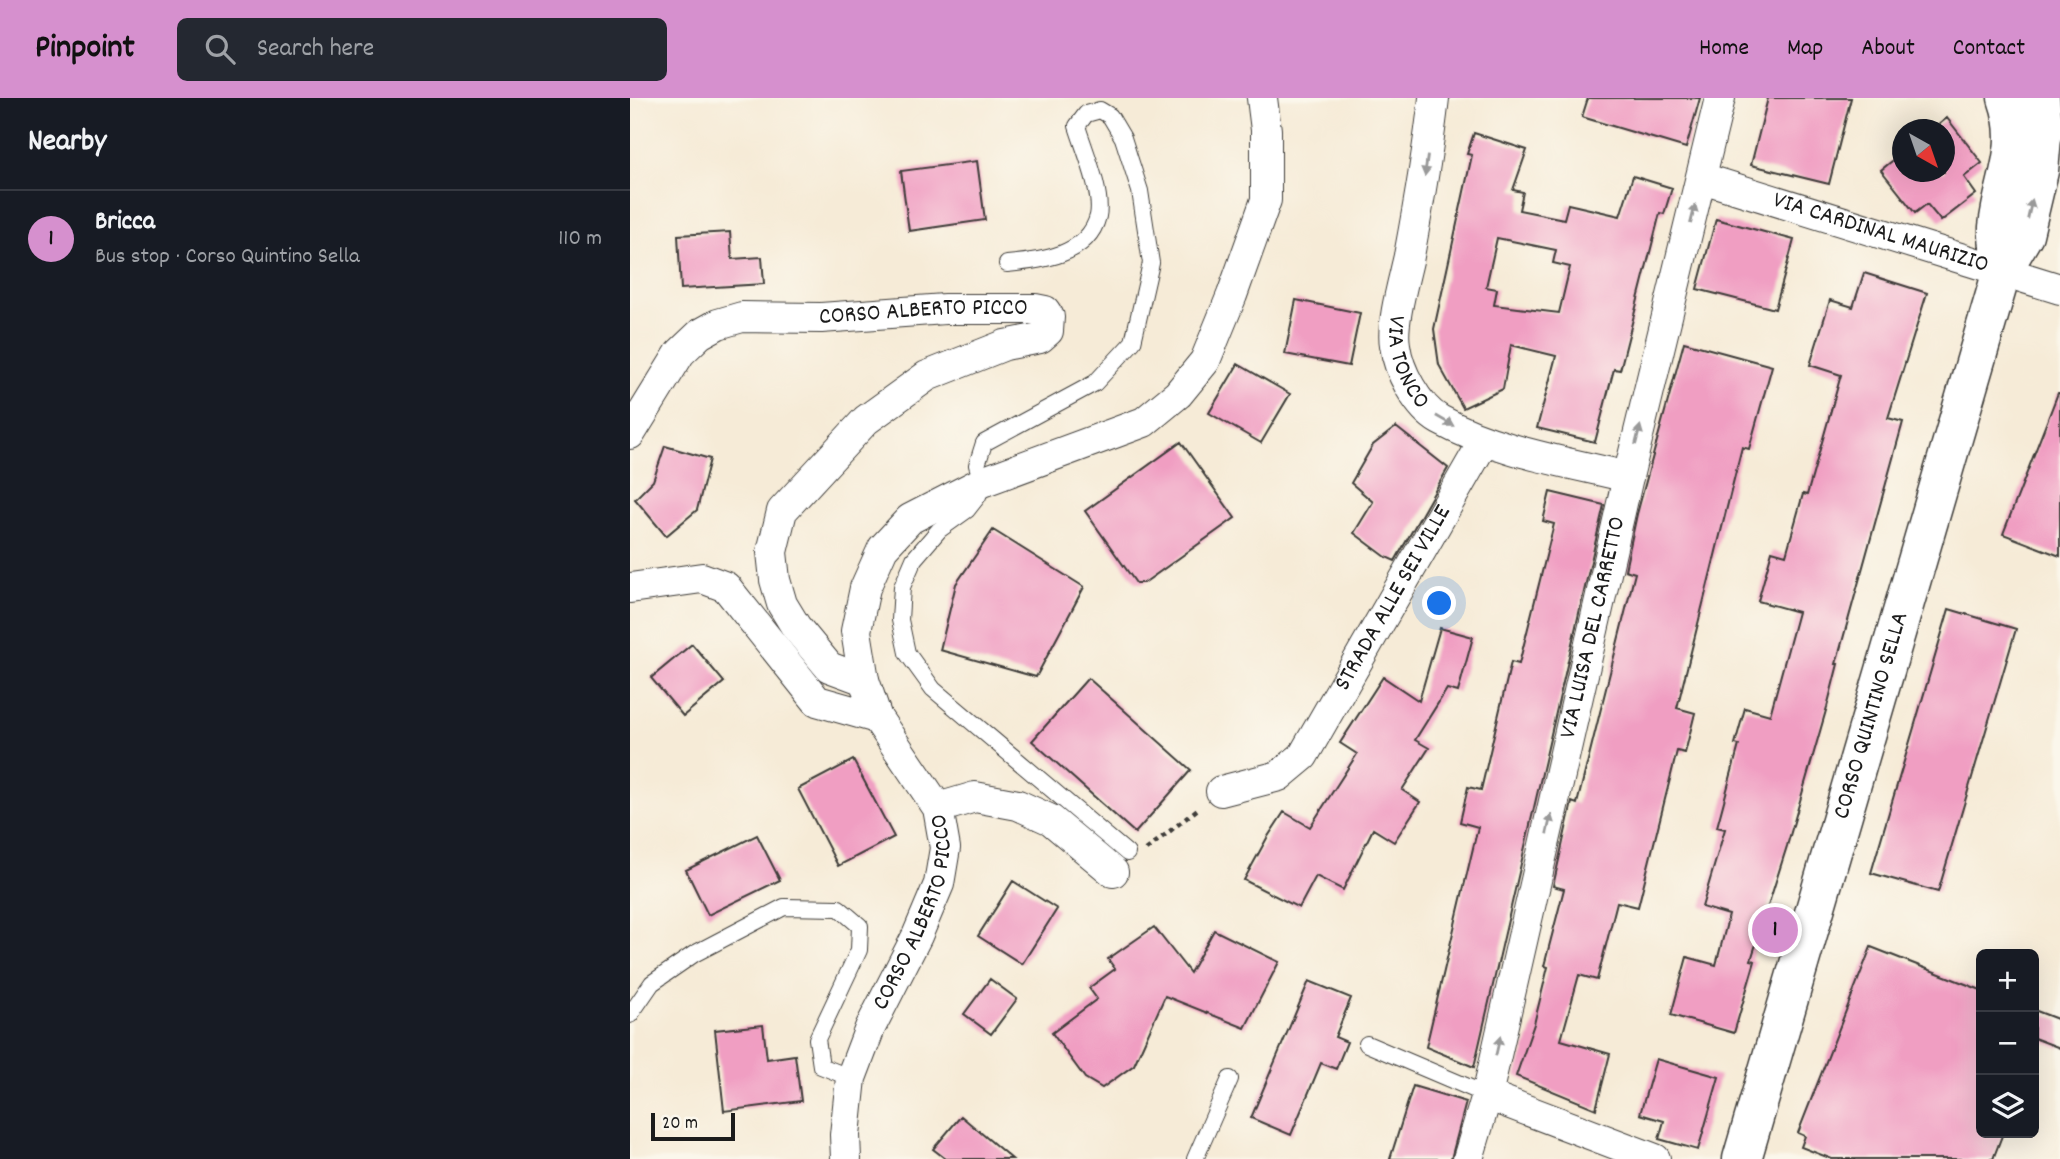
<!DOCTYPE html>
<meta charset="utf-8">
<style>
body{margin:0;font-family:Dekko,sans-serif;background:#242831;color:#f1f3f6}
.controls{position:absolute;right:21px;bottom:21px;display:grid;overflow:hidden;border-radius:10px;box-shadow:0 7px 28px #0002}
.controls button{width:63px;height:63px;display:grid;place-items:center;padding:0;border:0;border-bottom:2px solid #363941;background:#171b24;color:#f1f3f6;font:35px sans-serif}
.compass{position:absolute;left:1262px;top:21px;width:63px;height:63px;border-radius:50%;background:#171b24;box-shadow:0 7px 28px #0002;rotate:140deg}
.scale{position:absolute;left:21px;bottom:18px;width:84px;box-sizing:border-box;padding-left:7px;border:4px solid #1c1c1c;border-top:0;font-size:19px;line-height:24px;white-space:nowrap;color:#1c1c1c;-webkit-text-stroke:5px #fbf7ec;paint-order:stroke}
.you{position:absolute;left:810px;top:506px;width:24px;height:24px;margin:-18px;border:5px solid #fff;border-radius:50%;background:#1a73e8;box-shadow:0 0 0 10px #1a73e833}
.badge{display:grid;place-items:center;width:46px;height:46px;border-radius:50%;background:#d690ce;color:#111;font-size:23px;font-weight:700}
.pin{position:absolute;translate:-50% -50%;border:4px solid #fff;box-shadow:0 2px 7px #0006}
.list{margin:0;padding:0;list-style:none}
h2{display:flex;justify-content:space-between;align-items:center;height:91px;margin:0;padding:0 28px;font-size:30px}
h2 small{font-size:23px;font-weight:400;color:#9ea1a6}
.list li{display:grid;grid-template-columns:46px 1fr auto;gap:21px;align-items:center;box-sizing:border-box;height:98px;padding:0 28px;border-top:2px solid #363941}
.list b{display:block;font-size:26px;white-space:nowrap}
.list p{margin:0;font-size:23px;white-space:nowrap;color:#9ea1a6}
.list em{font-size:23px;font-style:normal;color:#9ea1a6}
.icon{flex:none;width:38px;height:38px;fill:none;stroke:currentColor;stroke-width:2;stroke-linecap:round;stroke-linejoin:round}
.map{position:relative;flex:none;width:1430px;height:1061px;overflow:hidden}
header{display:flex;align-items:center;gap:42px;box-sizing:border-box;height:98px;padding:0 35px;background:#d690ce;color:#111}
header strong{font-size:33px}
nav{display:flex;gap:38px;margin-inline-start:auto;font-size:24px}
.search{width:490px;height:63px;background:#242831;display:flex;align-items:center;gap:18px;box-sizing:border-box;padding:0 24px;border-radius:10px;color:#9ea1a6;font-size:26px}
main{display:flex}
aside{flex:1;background:#171b24}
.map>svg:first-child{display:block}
</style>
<header>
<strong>Pinpoint</strong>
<div class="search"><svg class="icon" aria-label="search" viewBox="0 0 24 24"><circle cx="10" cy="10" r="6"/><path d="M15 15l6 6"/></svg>Search here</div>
<nav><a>Home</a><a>Map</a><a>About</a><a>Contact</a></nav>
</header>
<main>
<aside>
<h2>Nearby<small></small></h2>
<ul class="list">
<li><span class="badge">1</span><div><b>Bricca</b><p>Bus stop · Corso Quintino Sella</p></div><em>110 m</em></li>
</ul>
</aside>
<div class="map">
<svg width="1430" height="1061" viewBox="0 0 1430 1061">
<rect width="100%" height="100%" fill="#fbf7ec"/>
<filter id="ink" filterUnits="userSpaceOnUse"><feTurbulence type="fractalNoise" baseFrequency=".0143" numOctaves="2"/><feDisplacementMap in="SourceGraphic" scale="14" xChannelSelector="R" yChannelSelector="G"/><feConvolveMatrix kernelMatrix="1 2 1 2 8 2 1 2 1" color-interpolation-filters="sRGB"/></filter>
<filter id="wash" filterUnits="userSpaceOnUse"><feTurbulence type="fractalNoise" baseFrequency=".00686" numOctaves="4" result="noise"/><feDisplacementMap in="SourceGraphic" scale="28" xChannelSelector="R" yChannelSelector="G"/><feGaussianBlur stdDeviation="1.57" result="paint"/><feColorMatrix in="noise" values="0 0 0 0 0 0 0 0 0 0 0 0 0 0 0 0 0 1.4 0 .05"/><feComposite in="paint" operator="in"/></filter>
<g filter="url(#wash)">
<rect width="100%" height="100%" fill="#f6ebd7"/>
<g id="blocks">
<!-- building -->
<path fill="#f09ec2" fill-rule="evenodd" d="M958 0H1070L1056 50 952 19Z
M1138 0H1221L1199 86 1121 67Z
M1317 20 1352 65 1334 79 1346 96 1311 123 1297 106 1285 115 1251 72 1272 55V74H1314V32H1302Z
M844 35 897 52 883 92 893 94 889 112 934 121 938 106 990 118 1003 78 1042 90 1034 116 1030 115 990 272 984 271 965 344 907 330 926 258 881 247 873 291 833 310 809 267 804 231 842 57 837 56ZM867 140 926 152 923 165 940 169 929 215 864 207 867 191 856 189Z
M347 63 355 122 279 133 271 73Z
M1086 121 1164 142 1145 211 1067 191Z
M100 134 102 161 132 159 134 186 51 191 48 137Z
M1234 175 1297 195 1258 320 1273 324 1206 566H1208L1197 609 1157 748 1121 862 1125 863 1104 935 1041 917 1057 859 1086 867 1099 817 1072 809 1095 731 1087 729 1109 647 1105 646 1115 610 1140 617 1168 514 1128 503 1142 453 1156 457 1173 396 1177 397 1211 277 1180 267 1200 202 1223 209Z
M666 202 730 215 719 268 655 256Z
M1054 244 1142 268 1119 351 1112 349 1047 610 1065 615 1055 655 1047 653 1008 809 987 804 967 882 949 877 931 942 980 956 966 1011 886 978 904 926 918 869 914 868 934 791 923 788 942 704 947 706 1005 475 995 472 1007 416Z
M608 266 660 296 631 345 579 315Z
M1428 295H1430V458L1373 436Z
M766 329 818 370 765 463 756 459 724 435 743 404 721 385 743 347Z
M551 344 605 420 514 485H506L455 413Z
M35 348 80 361 67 412 36 438 5 401 23 383Z
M920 394 974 407 844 969 796 949 848 729 830 724 838 689 851 692 881 564 889 566 924 426 913 423Z
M363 432 454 489 406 579 310 552 326 486Z
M1319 511 1386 531 1308 794 1241 775Z
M810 530 843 539 828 594 817 591 785 642 799 650 772 692 790 704 764 744 743 731 713 792 686 778 669 810 614 782 637 740 654 714 680 729 727 656 710 645 753 579 789 603Z
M62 546 94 584 53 618 21 580Z
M458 580 561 672 505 735 402 643Z
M223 662 264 739 208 768 168 691Z
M127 737 150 782 78 817 56 772Z
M383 783 427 811 392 866 348 838Z
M524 829 560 875 584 832 649 864 615 930 535 898 504 967 472 990 455 980 422 935 467 901 459 890 485 871 478 861Z
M1241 849 1351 892V1035H1373L1363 1061H1202L1171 1049 1175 1038 1168 1035Z
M360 881 387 901 361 936 334 916Z
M679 883 721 900 705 939 717 944 706 971 691 965 661 1037 621 1020Z
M1404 912 1430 922V950L1404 940Z
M133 927 137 961 165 957 171 1003 94 1013 85 932Z
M1026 961 1089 979 1068 1052 1029 1041 1034 1023 1010 1016Z
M783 988 836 1004 821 1061H760Z
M331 1018 382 1061H316L303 1051Z"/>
</g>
</g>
<g filter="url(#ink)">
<use href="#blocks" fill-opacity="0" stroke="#3d3b38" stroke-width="2"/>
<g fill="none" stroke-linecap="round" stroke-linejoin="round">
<!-- service casing -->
<g stroke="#3d3b38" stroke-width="18">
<path id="service" d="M377 166C409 163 458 158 468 118 473 95 454 51 447 28L456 16 470 12 480 18 493 40 510 93 521 165 503 244 465 285 354 345 347 367 352 384 348 398 337 412 309 432 284 461 272 489 270 522 277 555 303 591 497 755
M0 917 22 885 64 856 154 809 209 810 230 828 229 852 187 941 191 968 221 980
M737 946 857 997
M565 1061 600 981"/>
</g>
<!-- minor casing -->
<g stroke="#3d3b38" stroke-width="32">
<g id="minor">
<path id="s1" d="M804 0C798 53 789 105 779 158 774 181 761 225 765 247 768 272 787 309 810 322 866 353 937 364 998 379"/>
<path id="s2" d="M1072 80 1430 191"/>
<path id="s3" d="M0 336 50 255 70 236 88 226 112 219 191 220 315 211H405L415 213 419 219 418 233 410 240 375 247 297 278 236 322 152 413 142 454 145 482 152 506 166 529 199 569 234 582"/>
<path d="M0 490 72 480 96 489 187 603 247 620"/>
<path id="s4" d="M591 693 649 678 673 658 854 343"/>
<path d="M308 710 345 699 388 707 421 722 483 774"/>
<path d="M857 997 1025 1061"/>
<path id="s5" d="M216 1061 215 1037 221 980 240 930 287 838 309 786 315 750 308 710 247 620 234 582 226 533 235 490 253 450 280 421 352 384 514 324 548 296 575 263 602 197 636 102V32L632 0"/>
<path id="s6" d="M838 1061 857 997 998 379 1090 0"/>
</g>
</g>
<!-- tertiary casing -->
<g stroke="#3d3b38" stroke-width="41">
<g id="tertiary">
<path d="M1372 173C1371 159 1367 143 1368 129 1373 81 1395 51 1377 0"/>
<path id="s7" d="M1112 1061 1372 173 1394 136 1409 73 1413 28 1410 0"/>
</g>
</g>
<!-- path -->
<path stroke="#3d3b38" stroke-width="4.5" stroke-dasharray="5 5" stroke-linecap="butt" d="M516 752 569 710"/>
<!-- service -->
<use href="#service" stroke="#fff" stroke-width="16"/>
<!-- minor -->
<use href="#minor" stroke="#fff" stroke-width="30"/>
<!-- tertiary -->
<use href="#tertiary" stroke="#fff" stroke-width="38"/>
</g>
<!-- one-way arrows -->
<defs><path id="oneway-solid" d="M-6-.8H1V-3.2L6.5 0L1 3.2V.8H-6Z" transform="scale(1.75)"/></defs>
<g fill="#999">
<use href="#oneway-solid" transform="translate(796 68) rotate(98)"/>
<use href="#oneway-solid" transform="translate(1400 111) rotate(-77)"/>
<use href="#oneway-solid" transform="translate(1063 116) rotate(-76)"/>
<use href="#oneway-solid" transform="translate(815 323) rotate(30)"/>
<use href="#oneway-solid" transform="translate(1008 337) rotate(-76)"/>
<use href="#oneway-solid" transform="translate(919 726) rotate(-77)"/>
<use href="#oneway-solid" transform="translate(868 948) rotate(-77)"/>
</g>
</g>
<g text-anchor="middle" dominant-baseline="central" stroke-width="7" stroke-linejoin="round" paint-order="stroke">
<!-- street labels -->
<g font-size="24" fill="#1c1c1c" stroke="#fbf7ec">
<text stroke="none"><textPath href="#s2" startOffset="187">VIA CARDINAL MAURIZIO</textPath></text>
<text stroke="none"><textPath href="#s3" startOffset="350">CORSO ALBERTO PICCO</textPath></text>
<text stroke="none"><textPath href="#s1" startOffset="270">VIA TONCO</textPath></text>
<text stroke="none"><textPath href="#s4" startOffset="273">STRADA ALLE SEI VILLE</textPath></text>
<text stroke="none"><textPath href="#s6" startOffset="546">VIA LUISA DEL CARRETTO</textPath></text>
<text stroke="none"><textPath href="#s7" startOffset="462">CORSO QUINTINO SELLA</textPath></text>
<text stroke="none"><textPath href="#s5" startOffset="261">CORSO ALBERTO PICCO</textPath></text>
</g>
</g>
</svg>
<div class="controls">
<button>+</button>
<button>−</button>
<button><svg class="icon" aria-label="layers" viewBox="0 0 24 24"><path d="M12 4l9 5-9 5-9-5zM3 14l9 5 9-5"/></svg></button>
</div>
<svg class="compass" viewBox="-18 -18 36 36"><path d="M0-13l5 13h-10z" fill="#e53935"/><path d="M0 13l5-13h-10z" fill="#9ea1a6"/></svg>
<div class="scale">20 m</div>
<div class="you"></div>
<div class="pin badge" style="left:1145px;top:832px">1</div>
</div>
</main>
